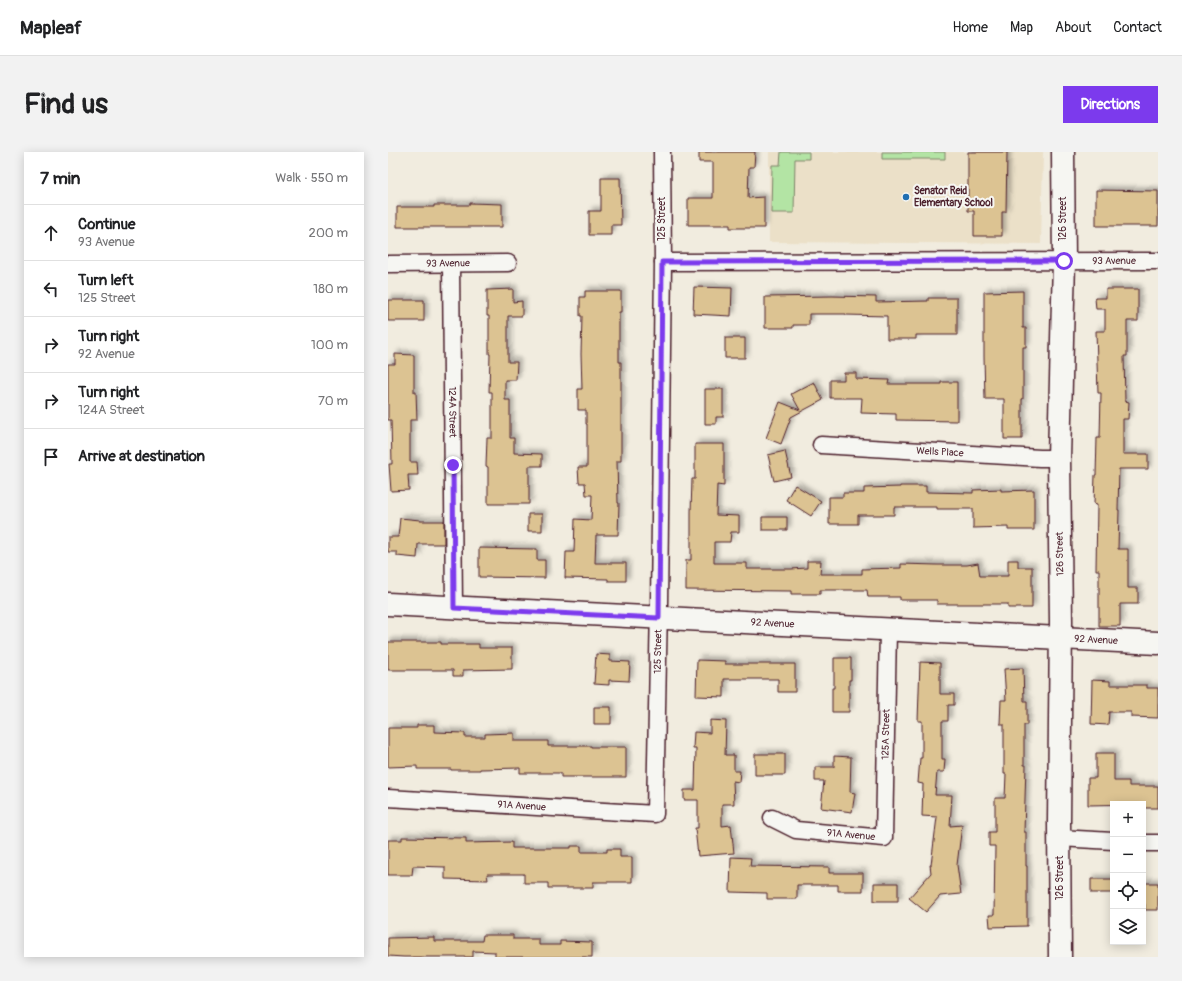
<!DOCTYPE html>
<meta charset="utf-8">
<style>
body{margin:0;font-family:Pangolin,sans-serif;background:#f2f2f2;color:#202124}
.controls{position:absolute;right:12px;bottom:12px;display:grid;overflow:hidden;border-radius:0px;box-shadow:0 2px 10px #0003}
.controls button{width:36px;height:36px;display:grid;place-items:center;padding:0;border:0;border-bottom:1px solid #e0e0e0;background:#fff;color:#202124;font:20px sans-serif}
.stop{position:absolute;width:12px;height:12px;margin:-9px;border:3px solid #7c3aed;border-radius:50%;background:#fff}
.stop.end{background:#7c3aed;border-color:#fff;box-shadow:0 1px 4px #0008}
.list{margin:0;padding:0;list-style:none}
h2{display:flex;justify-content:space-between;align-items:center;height:52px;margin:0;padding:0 16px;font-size:17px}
h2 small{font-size:13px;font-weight:400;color:#757577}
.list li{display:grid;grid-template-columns:26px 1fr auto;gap:12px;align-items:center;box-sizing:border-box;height:56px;padding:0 16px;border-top:1px solid #e0e0e0}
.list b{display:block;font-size:15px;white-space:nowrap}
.list p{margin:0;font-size:13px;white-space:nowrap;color:#757577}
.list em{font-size:13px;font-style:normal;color:#757577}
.icon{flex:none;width:22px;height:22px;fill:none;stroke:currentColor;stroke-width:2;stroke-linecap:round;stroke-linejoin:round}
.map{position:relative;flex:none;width:770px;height:805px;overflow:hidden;border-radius:0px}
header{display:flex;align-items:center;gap:24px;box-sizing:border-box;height:56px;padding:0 20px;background:#fff;border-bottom:1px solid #e0e0e0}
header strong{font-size:19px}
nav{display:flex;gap:22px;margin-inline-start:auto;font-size:14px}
.intro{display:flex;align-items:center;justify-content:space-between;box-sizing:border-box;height:96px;padding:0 24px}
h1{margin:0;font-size:28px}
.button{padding:10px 18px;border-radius:0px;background:#7c3aed;color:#fff;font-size:14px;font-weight:700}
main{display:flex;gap:24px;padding:0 24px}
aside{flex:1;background:#fff;border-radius:0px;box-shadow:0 2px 10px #0003}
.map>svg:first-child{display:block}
</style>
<header>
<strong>Mapleaf</strong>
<nav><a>Home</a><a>Map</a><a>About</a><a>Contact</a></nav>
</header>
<div class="intro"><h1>Find us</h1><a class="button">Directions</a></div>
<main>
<aside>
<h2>7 min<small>Walk · 550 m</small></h2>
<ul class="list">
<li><svg class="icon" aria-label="ahead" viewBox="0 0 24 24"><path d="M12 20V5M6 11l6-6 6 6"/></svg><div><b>Continue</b><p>93 Avenue</p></div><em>200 m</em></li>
<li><svg class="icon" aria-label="left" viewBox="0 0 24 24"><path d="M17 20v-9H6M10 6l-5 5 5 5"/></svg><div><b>Turn left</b><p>125 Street</p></div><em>180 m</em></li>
<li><svg class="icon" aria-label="right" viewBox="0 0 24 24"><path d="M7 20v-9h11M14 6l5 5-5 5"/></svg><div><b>Turn right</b><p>92 Avenue</p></div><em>100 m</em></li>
<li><svg class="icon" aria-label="right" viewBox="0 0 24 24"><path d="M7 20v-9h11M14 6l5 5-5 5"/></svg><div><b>Turn right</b><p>124A Street</p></div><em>70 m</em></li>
<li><svg class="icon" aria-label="arrive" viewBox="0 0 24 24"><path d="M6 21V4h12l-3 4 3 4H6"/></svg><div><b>Arrive at destination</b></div></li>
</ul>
</aside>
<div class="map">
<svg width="770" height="805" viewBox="0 0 770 805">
<defs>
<filter id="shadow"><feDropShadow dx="3.5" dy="-3.5" stdDeviation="2" flood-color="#0004"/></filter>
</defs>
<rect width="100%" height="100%" fill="#f1ecdf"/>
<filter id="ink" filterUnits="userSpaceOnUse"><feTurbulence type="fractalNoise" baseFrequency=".025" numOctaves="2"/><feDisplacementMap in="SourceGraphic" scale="8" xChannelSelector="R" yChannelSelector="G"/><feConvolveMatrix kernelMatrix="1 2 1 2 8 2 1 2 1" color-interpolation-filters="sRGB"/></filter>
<g filter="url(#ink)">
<!-- built -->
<path fill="#ebe0c8" d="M381 0H655L653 92 381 90Z"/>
<!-- green -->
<path fill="#b3e4a4" stroke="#7e8268" d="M393 0H421V7H407L406 61H383L384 13H392Z
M494 0H557V7H494Z"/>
<!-- building -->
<path fill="#dcc392" stroke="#4a1f2b" filter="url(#shadow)" d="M311 0H367L366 15H361L360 46 376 45V76H342V73H300V46H325V10H311Z
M580 0H619L618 60H614V84H586V59H580Z
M213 26H232L233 73H223V83H201V59H213Z
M708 38 770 39V74H708Z
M82 51 114 52V75H9V55H46V53H82Z
M306 135 344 136 343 164 305 162Z
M125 137V150L134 149V164H120V210H129L128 228H117V248H122V286H126V301L154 302V314H141V352H100V315L98 314 99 286H104V240H101L102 202H101V164H99V138Z
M718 137H750V169H739V204H736L737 249 741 250 740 267H735V302H760V317H731L730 358H731L730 397H740V436H750V452H732V474H711V418H708L709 353 706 352 707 323H708L709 286H712L713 241H710L708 179H717V157H708L707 146H718Z
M197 139H233V160H231V210H233V309H229L230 351H231L230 383H208L207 411H238V429H220V427L177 426 178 400H186L187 367 203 368 204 343H198L197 331H191L190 315H199V272H198V258H190V237H194L193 202 194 164H192V145H197Z
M635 139V176H638V195H635V247H634V287H616V247H597L596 204V140Z
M444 144 488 145V150L540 149V146H569V183H528V187H499V164L458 163V162H421V173H405V176H377V145Z
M0 148H36V169H0Z
M337 186H357V206H337Z
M7 202 26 203V240H28L29 268H22V310H29L30 323H20L21 338 3 339 1 312H4L3 268H0V212H7Z
M456 221H468V227L501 228 500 232H553V230H569V269L508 268V262L473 261 474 246H442V228H456Z
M426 230 435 248 403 265 393 292 378 286 392 250 412 258 403 242Z
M317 237H335V265H328V272H317Z
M307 292H336V334L329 333 328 363 351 364V380H343L342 390H326V411H359V417H403L419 416V409H433L432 422H474V417L513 416V412L549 413H579L590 411 592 424H620V408H630V415H644V456H620V452H549V448H512V445H480L479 438H432V442H403V439L298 438V408H303V360L304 327H307Z
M397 299 403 325 386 329 380 303Z
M407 333 433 349 423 364 398 348Z
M512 334H538V340L585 341V338L613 337V339L646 338V378H620V375L585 376V357H549V355H506V363H470V372H441V345H455V341H476V336L512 335Z
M140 362H154V379H140Z
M374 365H399V378H374Z
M12 366 32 368V369H56V392H30L29 406 9 404V400H0V385H10Z
M91 396 149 397V408H157V426L91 425Z
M0 490H53V492H91V496H124V517L75 518V524H65V518H0Z
M208 502 222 503V509L242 510 241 529 221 528V533L206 532Z
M446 506H463V528H461V560H444V536H446Z
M309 508 337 509V512H407V540H390V527H336V545L308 544Z
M532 510 552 511V542H566V553H560V569H554V607H557L556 620H549L547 643H564L562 674 574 673 569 713 573 742 552 744 538 760 521 746 543 721 542 713H543L549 665 534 664 535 632 530 631 532 606H534V569H530Z
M635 516 636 549H639V573H636V613H638L636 680H638V714H639V774L602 775 601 763H606L607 694H601V680H607V646H617L618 622H616V572H612L613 548H618L616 517Z
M704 528 722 529V533H759V536H770V566L743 565V560H721L720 573 703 572Z
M206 555H223V572H206Z
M322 568 338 569 337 603H346V619H352L351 630 345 629 346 652H334V674L343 673 346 701 310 704 307 676H310V648H296V638H307L308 596H305L306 580 322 581Z
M29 573H46V580L77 581V585H97V582L126 581V589H160V594H203V595H238V625H173V621H132V616L92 617V618H63V617H29V614L0 615V576H29Z
M708 601H726V629H741V634H770V656H755V652L700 653V626H708Z
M367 602H397V623H367Z
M446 604 463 605 462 640 467 641 464 660 433 656 436 629H427V615H446Z
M14 685 78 686V691L124 690V696H183V694H193V700H219V697H232V705H244V730H205V736H160V731H136V722H99L100 728 57 727V715L25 714 24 723H0V688H14Z
M343 705 363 706 362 714 441 715V721H475V739H450V733H409V747H379V741L342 740Z
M703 727H725V741H703Z
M486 731H510V749H486Z
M755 731H770V758H757V752H755Z
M95 783H125V787H151V793H172V789L204 790V805H107V800L85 799V805H16L0 804V786L46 785V789H94Z"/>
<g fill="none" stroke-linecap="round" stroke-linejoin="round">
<!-- street casing -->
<g stroke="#4a1f2b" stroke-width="19">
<g id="street">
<path id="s1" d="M275 110 770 109"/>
<path id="s2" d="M0 112 120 111"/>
<path id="s3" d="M63 112 66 456"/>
<path id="s4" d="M433 293 652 306H671"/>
<path id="s5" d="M0 646 267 662 271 453 275 110 274 0"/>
<path id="s6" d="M384 666 408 678 496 686 500 478"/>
<path d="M671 686 725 689"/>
<path d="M755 691H770"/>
</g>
</g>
<!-- secondary casing -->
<g stroke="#4a1f2b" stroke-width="25">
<g id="secondary">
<path id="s7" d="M0 452 770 491"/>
<path d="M672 805 671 670 673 469 671 306 676 109 675 0"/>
</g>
</g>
<!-- street -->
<use href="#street" stroke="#f6f6f2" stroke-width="16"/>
<!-- secondary -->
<use href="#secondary" stroke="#f6f6f2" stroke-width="22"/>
</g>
</g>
<g fill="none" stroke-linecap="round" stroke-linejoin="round" filter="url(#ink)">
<!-- route -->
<path stroke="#7c3aed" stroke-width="5" d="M65 313 66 456 271 466 274 110 676 109"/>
</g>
<!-- markers -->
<circle fill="#1f6fb2" stroke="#f6f6f2" stroke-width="1.5" cx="518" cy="45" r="4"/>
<g text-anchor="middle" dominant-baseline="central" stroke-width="4" stroke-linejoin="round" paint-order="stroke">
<!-- poi labels -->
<g font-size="10" font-weight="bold" fill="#4a1f2b" stroke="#f6f6f2" text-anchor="start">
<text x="526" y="39">Senator Reid<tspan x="526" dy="12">Elementary School</tspan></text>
</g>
<!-- street labels -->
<g font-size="10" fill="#4a1f2b" stroke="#f6f6f2">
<text transform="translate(274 67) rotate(-90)">125 Street</text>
<text transform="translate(675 67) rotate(-90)">126 Street</text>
<text stroke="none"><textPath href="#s1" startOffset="451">93 Avenue</textPath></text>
<text stroke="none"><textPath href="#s2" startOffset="60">93 Avenue</textPath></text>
<text stroke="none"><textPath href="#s3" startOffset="148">124A Street</textPath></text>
<text stroke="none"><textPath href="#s4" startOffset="119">Wells Place</textPath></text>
<text transform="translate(672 402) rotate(-91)">126 Street</text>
<text stroke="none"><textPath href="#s7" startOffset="385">92 Avenue</textPath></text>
<text stroke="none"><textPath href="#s7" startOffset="709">92 Avenue</textPath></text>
<text stroke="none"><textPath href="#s5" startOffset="430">125 Street</textPath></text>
<text stroke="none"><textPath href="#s6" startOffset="219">125A Street</textPath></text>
<text stroke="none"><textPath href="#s5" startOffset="134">91A Avenue</textPath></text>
<text stroke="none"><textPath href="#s6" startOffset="82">91A Avenue</textPath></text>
<text transform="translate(672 726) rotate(-90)">126 Street</text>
</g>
</g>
</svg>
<div class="controls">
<button>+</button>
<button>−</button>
<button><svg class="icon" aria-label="locate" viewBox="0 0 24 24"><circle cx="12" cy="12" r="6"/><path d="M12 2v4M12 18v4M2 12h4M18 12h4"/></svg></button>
<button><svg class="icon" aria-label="layers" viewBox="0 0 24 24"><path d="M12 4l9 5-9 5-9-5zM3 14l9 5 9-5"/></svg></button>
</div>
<div class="stop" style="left:676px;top:109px"></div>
<div class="stop end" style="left:65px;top:313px"></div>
</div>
</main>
